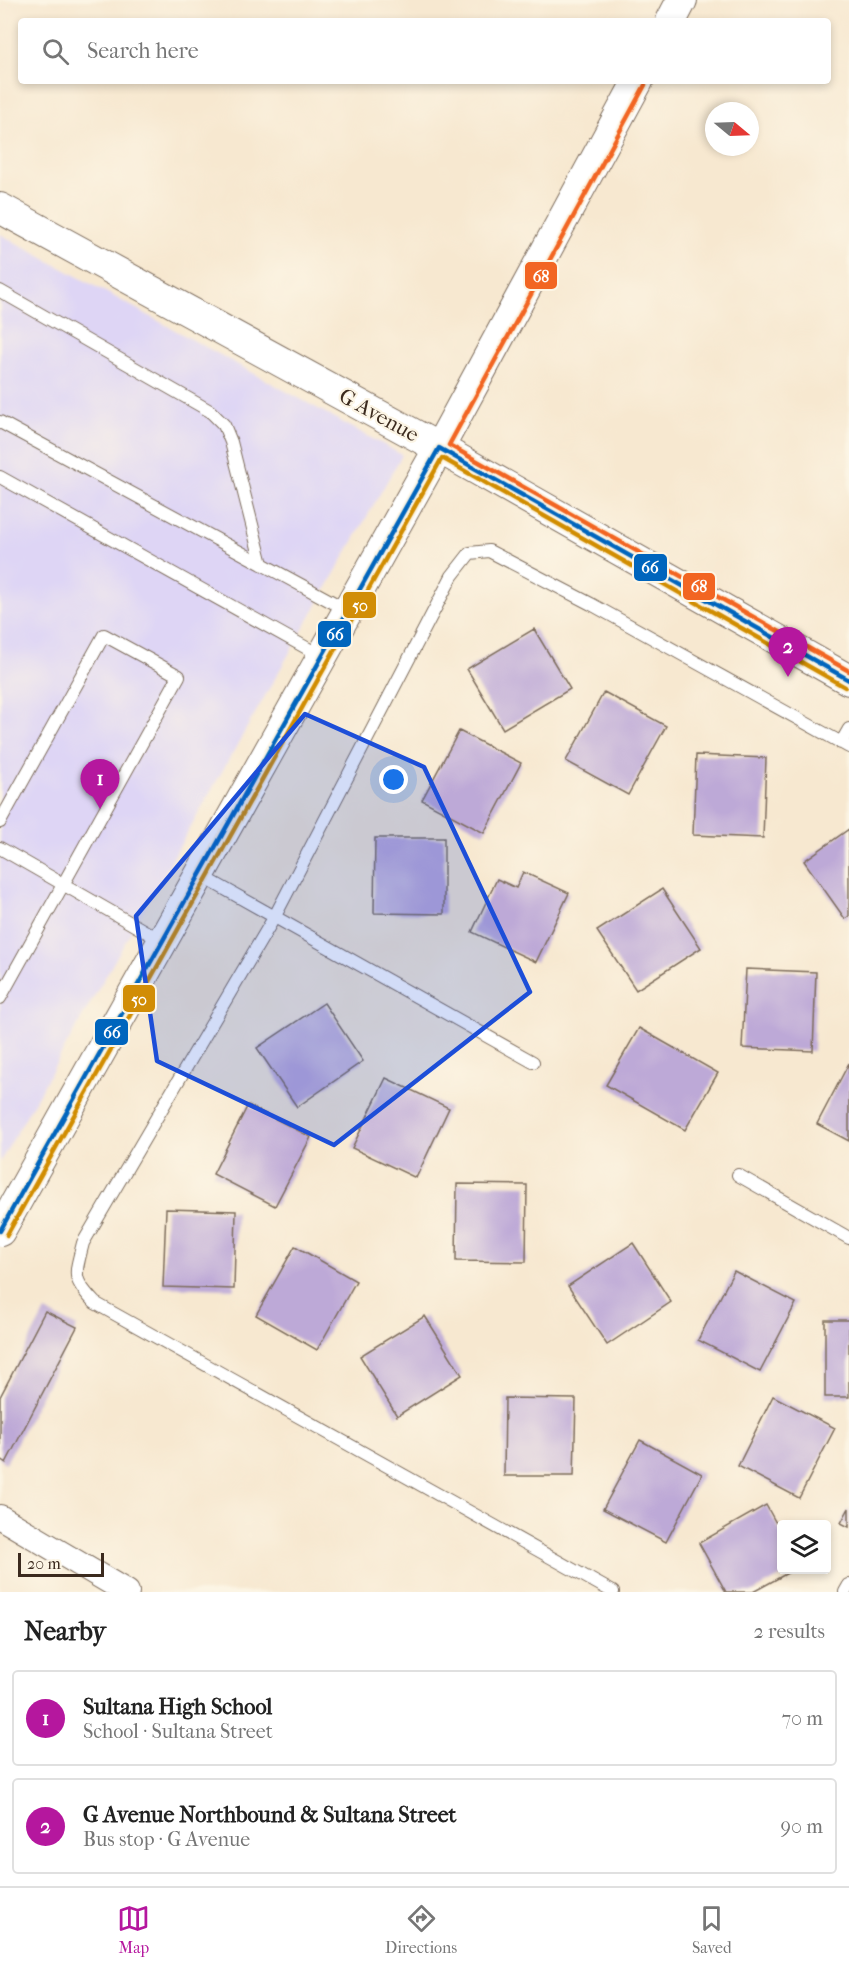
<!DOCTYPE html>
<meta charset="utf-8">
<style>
body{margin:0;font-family:"IM FELL French Canon",serif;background:#f2f2f2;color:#222}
.controls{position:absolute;right:18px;bottom:18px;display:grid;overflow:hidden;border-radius:6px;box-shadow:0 3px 9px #0003}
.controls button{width:54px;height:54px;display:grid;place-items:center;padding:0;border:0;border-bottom:2px solid #e0e0e0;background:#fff;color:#222;font:30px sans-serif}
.compass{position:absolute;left:705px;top:102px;width:54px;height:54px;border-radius:50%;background:#fff;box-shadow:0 3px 9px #0003;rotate:109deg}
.scale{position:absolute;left:18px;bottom:15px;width:86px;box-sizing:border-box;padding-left:6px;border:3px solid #3b2a1e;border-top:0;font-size:16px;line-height:21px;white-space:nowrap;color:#3b2a1e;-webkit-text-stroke:4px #fcf5e5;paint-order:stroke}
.you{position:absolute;left:394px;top:780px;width:21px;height:21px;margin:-15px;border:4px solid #fff;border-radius:50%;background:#1a73e8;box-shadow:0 0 0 9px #1a73e833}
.badge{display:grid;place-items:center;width:39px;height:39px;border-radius:50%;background:#b5179e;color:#fff;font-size:20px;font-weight:700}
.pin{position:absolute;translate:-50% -50px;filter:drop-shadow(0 2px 3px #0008)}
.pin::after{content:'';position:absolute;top:32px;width:21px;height:18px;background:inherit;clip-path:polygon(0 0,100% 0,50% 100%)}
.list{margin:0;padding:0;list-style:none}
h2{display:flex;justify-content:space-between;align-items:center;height:78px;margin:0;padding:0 24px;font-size:26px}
h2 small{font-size:20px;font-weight:400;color:#767676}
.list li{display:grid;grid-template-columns:39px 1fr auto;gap:18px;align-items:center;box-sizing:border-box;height:96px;margin:0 12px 12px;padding:0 12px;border:2px solid #e0e0e0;border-radius:6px}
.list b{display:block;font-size:22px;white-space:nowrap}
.list p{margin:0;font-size:20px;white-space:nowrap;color:#767676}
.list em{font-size:20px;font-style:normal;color:#767676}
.icon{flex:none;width:33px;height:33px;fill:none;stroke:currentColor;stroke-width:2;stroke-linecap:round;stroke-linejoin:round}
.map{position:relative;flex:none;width:849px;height:1592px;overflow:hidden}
.search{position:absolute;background:#fff;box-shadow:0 3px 9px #0003;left:18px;right:18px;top:18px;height:66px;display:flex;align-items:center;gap:15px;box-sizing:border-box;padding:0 21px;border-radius:6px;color:#767676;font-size:22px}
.sheet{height:294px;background:#fff}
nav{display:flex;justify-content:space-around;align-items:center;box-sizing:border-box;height:84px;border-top:2px solid #e0e0e0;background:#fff;font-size:16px;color:#767676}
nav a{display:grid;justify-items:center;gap:3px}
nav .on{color:#b5179e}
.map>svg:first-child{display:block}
</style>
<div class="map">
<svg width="849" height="1592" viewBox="0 0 849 1592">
<rect width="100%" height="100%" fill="#fcf5e5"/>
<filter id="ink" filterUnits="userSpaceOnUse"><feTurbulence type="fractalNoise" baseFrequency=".0167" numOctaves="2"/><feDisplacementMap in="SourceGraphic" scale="12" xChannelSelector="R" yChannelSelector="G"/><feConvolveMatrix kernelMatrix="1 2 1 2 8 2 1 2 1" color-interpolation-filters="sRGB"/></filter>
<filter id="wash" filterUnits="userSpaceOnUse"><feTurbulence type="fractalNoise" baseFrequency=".008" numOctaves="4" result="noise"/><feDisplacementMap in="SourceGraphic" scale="24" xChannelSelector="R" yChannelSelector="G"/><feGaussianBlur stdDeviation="1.35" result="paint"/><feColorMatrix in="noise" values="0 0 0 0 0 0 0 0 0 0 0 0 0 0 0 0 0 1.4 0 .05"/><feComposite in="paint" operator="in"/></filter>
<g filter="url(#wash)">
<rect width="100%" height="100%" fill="#f7e8d0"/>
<!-- built -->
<path fill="#ded5f5" d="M0 234 402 455 0 1162Z"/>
<g id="blocks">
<!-- building -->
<path fill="#bda9d7" d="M534 629 570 689 503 729 467 669Z
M604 692 666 726 628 795 566 761Z
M459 731 521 763 484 833 422 800Z
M696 755 766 758 763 838 693 835Z
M849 829V916L845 919 804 861Z
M375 838H444V914L374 913Z
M523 872 569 893 536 962 472 932 497 879 516 888Z
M662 889 701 948 636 990 597 931Z
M746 969 816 972 813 1051 742 1048Z
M324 1003 363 1061 297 1107 257 1048Z
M639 1028 718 1073 685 1130 606 1085Z
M849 1063V1141L817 1124Z
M386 1078 449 1108 416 1178 352 1148Z
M248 1105 311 1137 275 1206 213 1174Z
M457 1184 527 1185 526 1262 456 1261Z
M166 1209 236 1211 234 1289 163 1287Z
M633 1243 671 1302 607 1345 568 1286Z
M295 1246 356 1281 317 1350 256 1315Z
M734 1271 796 1303 760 1372 698 1340Z
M45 1311 77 1327 6 1463 0 1459V1397Z
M425 1316 462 1375 397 1416 360 1356Z
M825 1320H849V1397H825Z
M773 1396 835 1428 799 1498 738 1466Z
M505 1398 576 1399 574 1476H504Z
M640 1440 702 1474 666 1542 603 1509Z
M766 1505 782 1534V1570H793L753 1592H726L699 1543Z
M849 1508V1527L841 1523Z"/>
</g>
</g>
<g filter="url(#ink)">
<use href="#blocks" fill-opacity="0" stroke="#7d6c5c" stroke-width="1.5"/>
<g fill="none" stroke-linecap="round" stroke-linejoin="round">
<!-- service casing -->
<g stroke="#7d6c5c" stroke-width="14">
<path id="service" d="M0 291 210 411 224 425 231 442 262 564
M0 422 347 610
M0 477 321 656
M841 743 849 729
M0 822 104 635 179 676 0 998
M0 848 162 941
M200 875 533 1062
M738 1175 849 1238
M613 1592 95 1303C71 1278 75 1275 83 1243L275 916 452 576 470 553 489 551 591 604 849 747
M845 1592 849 1585"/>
</g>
<!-- minor casing -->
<g stroke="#7d6c5c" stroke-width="26">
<path id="minor" d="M0 1517 127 1592"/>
</g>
<!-- tertiary casing -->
<g stroke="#7d6c5c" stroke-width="32">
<path id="tertiary" d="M671 21 682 0
M0 208 439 448 849 680
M0 1231 439 448 638 81"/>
</g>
<!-- service -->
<use href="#service" stroke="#fff" stroke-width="12"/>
<!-- minor -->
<use href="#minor" stroke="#fff" stroke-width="24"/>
<!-- tertiary -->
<use href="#tertiary" stroke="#fff" stroke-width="30"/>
<!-- bus-1 casing -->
<g stroke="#fcf5e5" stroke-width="9">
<path id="bus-1" d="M0 1231 439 448 849 680"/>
</g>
<!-- bus-2 casing -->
<g stroke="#fcf5e5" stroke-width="9">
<path id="bus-2" d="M7 1235 442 458 845 687"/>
</g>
<!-- bus-3 casing -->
<g stroke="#fcf5e5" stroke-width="9">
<path id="bus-3" d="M645 85 449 445 849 671"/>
</g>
<!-- bus-1 -->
<use href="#bus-1" stroke="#0065bd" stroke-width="4.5"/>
<!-- bus-2 -->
<use href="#bus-2" stroke="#d18d06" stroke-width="4.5"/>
<!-- bus-3 -->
<use href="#bus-3" stroke="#f26522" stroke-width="4.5"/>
</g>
</g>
<!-- marked area -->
<path fill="#1d4ed8" fill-opacity="0.2" stroke="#1d4ed8" stroke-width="4.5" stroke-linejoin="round" d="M305 714 424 767 530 992 334 1145 157 1061 136 916Z"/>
<g text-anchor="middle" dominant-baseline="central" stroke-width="4.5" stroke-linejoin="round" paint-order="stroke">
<!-- street labels -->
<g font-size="21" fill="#3b2a1e" stroke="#fcf5e5">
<text transform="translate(379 415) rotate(29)">G Avenue</text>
</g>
</g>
<g stroke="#fcf5e5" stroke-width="2">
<rect x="524" y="261" width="34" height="29" rx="6" fill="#f26522"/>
<rect x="633" y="553" width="35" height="29" rx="6" fill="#0065bd"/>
<rect x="682" y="572" width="34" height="29" rx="6" fill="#f26522"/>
<rect x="342" y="591" width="35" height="28" rx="6" fill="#d18d06"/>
<rect x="317" y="620" width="35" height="28" rx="6" fill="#0065bd"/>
<rect x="122" y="984" width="34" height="29" rx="6" fill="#d18d06"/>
<rect x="94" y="1018" width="35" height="28" rx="6" fill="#0065bd"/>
</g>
<g font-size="16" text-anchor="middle" font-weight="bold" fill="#fff">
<text x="541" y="282">68</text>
<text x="650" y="573">66</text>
<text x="699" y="592">68</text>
<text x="360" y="611">50</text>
<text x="335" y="640">66</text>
<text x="139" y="1005">50</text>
<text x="112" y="1038">66</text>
</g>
</svg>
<div class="controls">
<button><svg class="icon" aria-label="layers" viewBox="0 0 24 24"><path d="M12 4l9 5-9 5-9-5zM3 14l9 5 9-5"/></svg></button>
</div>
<svg class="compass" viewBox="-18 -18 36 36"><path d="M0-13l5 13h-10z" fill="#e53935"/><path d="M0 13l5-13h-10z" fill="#767676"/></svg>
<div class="scale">20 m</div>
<div class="you"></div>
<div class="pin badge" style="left:100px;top:809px">1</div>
<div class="pin badge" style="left:788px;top:677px">2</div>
<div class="search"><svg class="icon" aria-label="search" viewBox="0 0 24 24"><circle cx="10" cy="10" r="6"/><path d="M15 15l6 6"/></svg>Search here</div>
</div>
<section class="sheet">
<h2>Nearby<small>2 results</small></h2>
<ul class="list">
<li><span class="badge">1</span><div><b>Sultana High School</b><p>School · Sultana Street</p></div><em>70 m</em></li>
<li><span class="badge">2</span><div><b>G Avenue Northbound &amp; Sultana Street</b><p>Bus stop · G Avenue</p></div><em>90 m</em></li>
</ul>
</section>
<nav>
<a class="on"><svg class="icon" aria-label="map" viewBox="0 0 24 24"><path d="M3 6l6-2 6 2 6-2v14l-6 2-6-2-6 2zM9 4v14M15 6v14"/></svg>Map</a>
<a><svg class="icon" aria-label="directions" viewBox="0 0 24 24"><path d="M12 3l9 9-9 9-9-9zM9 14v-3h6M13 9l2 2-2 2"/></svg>Directions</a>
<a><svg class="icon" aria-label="saved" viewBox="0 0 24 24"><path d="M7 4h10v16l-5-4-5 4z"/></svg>Saved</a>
</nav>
